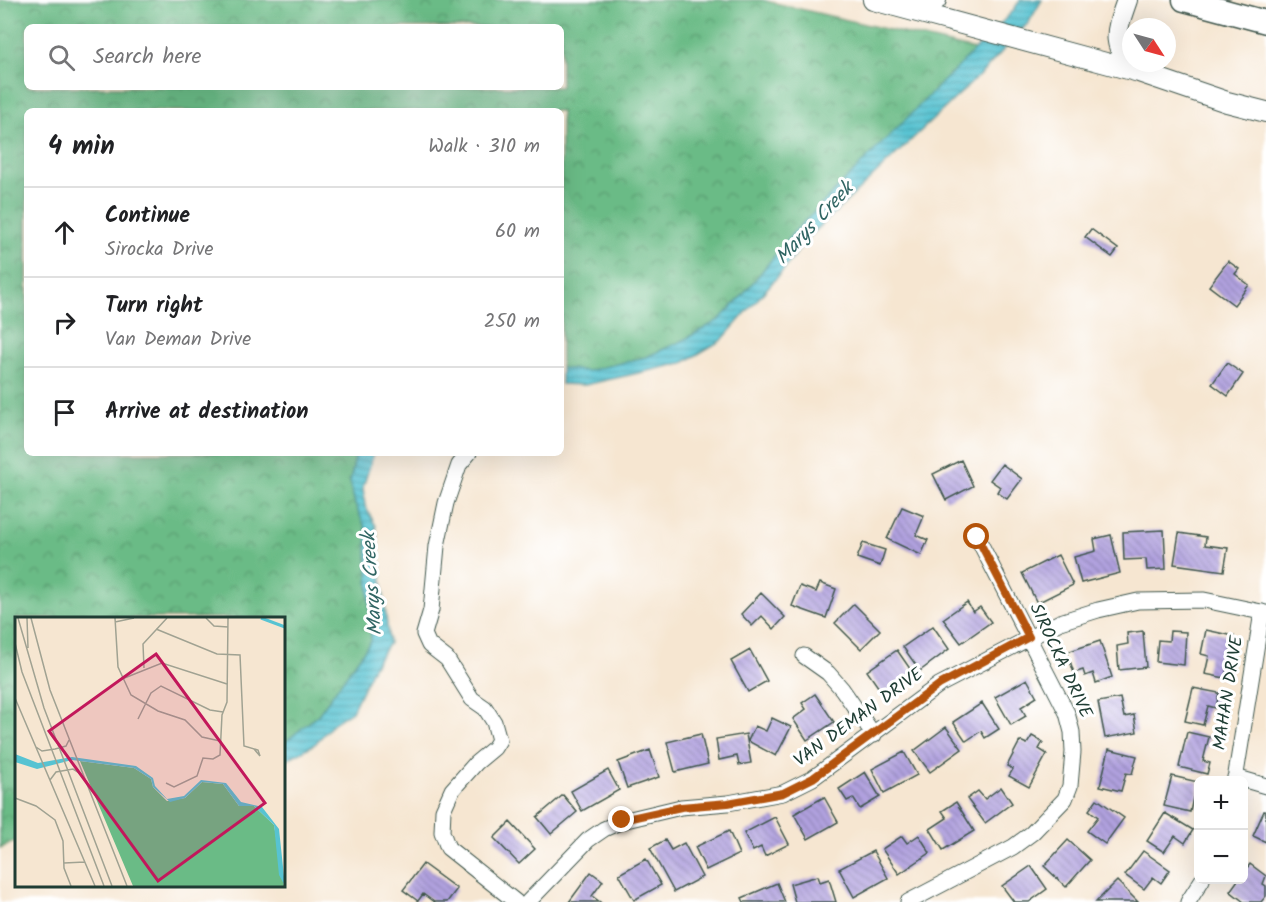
<!DOCTYPE html>
<meta charset="utf-8">
<style>
body{margin:0;font-family:Kalam,sans-serif;background:#f2f2f2;color:#202124}
.controls{position:absolute;right:18px;bottom:18px;display:grid;overflow:hidden;border-radius:9px;box-shadow:0 6px 24px #0002}
.controls button{width:54px;height:54px;display:grid;place-items:center;padding:0;border:0;border-bottom:2px solid #e0e0e0;background:#fff;color:#202124;font:30px sans-serif}
.compass{position:absolute;left:1122px;top:18px;width:54px;height:54px;border-radius:50%;background:#fff;box-shadow:0 6px 24px #0002;rotate:126deg}
.stop{position:absolute;width:18px;height:18px;margin:-14px;border:4px solid #b45309;border-radius:50%;background:#fff}
.stop.end{background:#b45309;border-color:#fff;box-shadow:0 2px 6px #0008}
.list{margin:0;padding:0;list-style:none}
h2{display:flex;justify-content:space-between;align-items:center;height:78px;margin:0;padding:0 24px;font-size:26px}
h2 small{font-size:20px;font-weight:400;color:#757577}
.list li{display:grid;grid-template-columns:39px 1fr auto;gap:18px;align-items:center;box-sizing:border-box;height:90px;padding:0 24px;border-top:2px solid #e0e0e0}
.list b{display:block;font-size:22px;white-space:nowrap}
.list p{margin:0;font-size:20px;white-space:nowrap;color:#757577}
.list em{font-size:20px;font-style:normal;color:#757577}
.icon{flex:none;width:33px;height:33px;fill:none;stroke:currentColor;stroke-width:2;stroke-linecap:round;stroke-linejoin:round}
.map{position:relative;flex:none;width:1266px;height:902px;overflow:hidden}
.search{position:absolute;background:#fff;box-shadow:0 6px 24px #0002;left:24px;top:24px;width:540px;height:66px;display:flex;align-items:center;gap:15px;box-sizing:border-box;padding:0 21px;border-radius:9px;color:#757577;font-size:22px}
.panel{position:absolute;background:#fff;box-shadow:0 6px 24px #0002;left:24px;top:108px;width:540px;height:348px;border-radius:9px}
.map>svg:first-child{display:block}
</style>
<div class="map">
<svg width="1266" height="902" viewBox="0 0 1266 902">
<defs>
<pattern id="forest-crowns" width="20" height="18" patternUnits="userSpaceOnUse" patternTransform="scale(1.5)"><rect width="20" height="18" fill="#6abb86"/><path d="M2 6a3 3 0 1 1 6 0M12 15a3 3 0 1 1 6 0" fill="none" stroke="#57996e"/></pattern>
<pattern id="water-rules" width="6" height="5" patternUnits="userSpaceOnUse" patternTransform="scale(1.5)"><rect width="6" height="5" fill="#57c3d2"/><path d="M0 2.5h6" fill="none" stroke="#47a0ab"/></pattern>
<pattern id="building-back-hatch" width="6" height="6" patternUnits="userSpaceOnUse" patternTransform="scale(1.5)"><rect width="6" height="6" fill="#b1a1df"/><path d="M-1 5l2 2M0 0l6 6M5-1l2 2" fill="none" stroke="#8f84b6"/></pattern>
</defs>
<rect width="100%" height="100%" fill="#fff"/>
<filter id="ink" filterUnits="userSpaceOnUse"><feTurbulence type="fractalNoise" baseFrequency=".0167" numOctaves="2"/><feDisplacementMap in="SourceGraphic" scale="12" xChannelSelector="R" yChannelSelector="G"/><feConvolveMatrix kernelMatrix="1 2 1 2 8 2 1 2 1" color-interpolation-filters="sRGB"/></filter>
<filter id="wash" filterUnits="userSpaceOnUse"><feTurbulence type="fractalNoise" baseFrequency=".008" numOctaves="4" result="noise"/><feDisplacementMap in="SourceGraphic" scale="24" xChannelSelector="R" yChannelSelector="G"/><feGaussianBlur stdDeviation="1.35" result="paint"/><feColorMatrix in="noise" values="0 0 0 0 0 0 0 0 0 0 0 0 0 0 0 0 0 1.4 0 .05"/><feComposite in="paint" operator="in"/></filter>
<g filter="url(#wash)">
<rect width="100%" height="100%" fill="#f6e6d1"/>
<!-- forest -->
<path fill="url(#forest-crowns)" stroke="#447c5d" stroke-width="1.5" fill-rule="evenodd" d="M0 0H762L975 50 794 233 742 296 719 320 682 341 646 357 587 371 561 368V111H27V453H356L350 482 355 504 366 529 371 641 318 715 284 743V618H16V841L0 848ZM27 27H561V87H27Z"/>
<!-- water -->
<path fill="url(#water-rules)" stroke="#3b8083" stroke-width="1.5" d="M1020 0H1042L1029 22 985 70 807 239 785 268 722 340 683 363 585 385 561 384V368L587 371 646 357 682 341 719 320 742 296 793 233 1013 11Z
M356 453H374L363 487 365 506 376 526 389 643 374 665 352 711 334 723 315 744 284 761V743L318 715 371 641 366 529 355 504 350 482Z"/>
<g id="blocks">
<!-- building -->
<path fill="url(#building-back-hatch)" d="M1091 229 1118 249 1112 257 1085 237Z
M1228 261 1239 269 1235 274 1249 285 1234 305 1209 286Z
M1227 363 1243 374 1228 396 1212 384Z
M961 460 973 486 946 500 933 474Z
M1002 464 1022 479 1007 499 997 492 1000 487 990 480Z
M902 507 924 516 916 535 928 540 921 555 887 539Z
M1164 530 1166 569 1147 570 1146 559 1124 560 1123 532Z
M1179 533 1206 537 1205 545 1228 548 1224 571 1174 564Z
M1111 535 1120 573 1081 583 1074 557 1096 551 1094 539Z
M863 543 885 550 880 566 857 558Z
M1058 555 1073 585 1037 603 1022 573Z
M820 583 836 589 826 618 792 606 800 586 816 592Z
M761 593 785 617 774 629 762 616 752 626 741 614Z
M967 602 973 612 980 607 991 622 961 643 943 619Z
M854 604 880 630 861 649 835 623Z
M933 626 949 649 920 671 903 647Z
M1206 630 1234 636 1225 678 1205 674 1209 656 1201 654Z
M1143 631 1146 667 1119 670 1117 646 1128 644 1127 633Z
M1170 631 1186 632 1184 665 1156 662 1158 640 1169 641Z
M1100 641 1112 677 1096 683 1093 673 1085 676 1083 670 1074 673 1067 652Z
M750 650 767 681 748 692 731 661Z
M897 650 913 673 883 694 867 671Z
M1027 679 1037 697 1021 707 1026 716 1011 725 995 697Z
M1193 688 1219 693 1216 708 1208 706 1203 725 1185 721Z
M815 694 834 722 807 740 793 719 806 709 802 703Z
M1120 698 1124 717 1134 715 1137 732 1105 738 1098 702Z
M982 703 999 729 985 738 981 731 966 741 953 722Z
M772 718 791 727 776 756 748 741 755 726 766 731Z
M946 727 962 749 930 772 914 751Z
M1187 732 1209 737 1203 761 1210 763 1207 774 1179 767Z
M701 734 708 764 675 772 667 742Z
M746 734 751 763 739 765 737 756 719 760 716 739Z
M1032 736 1043 742 1039 749 1047 754 1029 787 1009 776 1013 769 1007 766 1020 741 1027 744Z
M1109 749 1137 756 1132 774 1126 773 1121 791 1100 786Z
M650 750 659 777 627 788 618 762Z
M904 752 917 775 884 793 872 769Z
M608 770 619 790 582 811 571 791Z
M865 772 880 797 860 809 853 798 847 801 839 789Z
M1172 776 1198 782V799L1193 798 1190 812 1164 806Z
M1001 787 1012 803 985 823 967 799 978 791 985 799Z
M563 795 577 812 551 834 537 817Z
M824 797 838 822 808 839 794 814Z
M1097 799 1124 818 1105 844 1087 831 1098 817 1089 810Z
M956 802 974 831 943 850 930 829 947 818 942 811Z
M1264 811 1266 812V842L1253 836Z
M1165 813 1193 830 1185 843 1175 836 1164 852 1147 841Z
M775 817 789 844 765 856 761 847 753 851 744 833Z
M510 822 535 849 519 864 494 838Z
M729 831 739 854 706 870 695 847Z
M919 835 930 853 899 874 882 849 902 836 907 843Z
M665 840 671 850 684 843 702 877 674 892 650 848Z
M1068 840 1090 860 1066 887 1044 866Z
M873 851 888 878 854 897 839 869Z
M1143 851 1170 870 1161 883 1153 877 1144 889 1125 875Z
M646 859 661 885 634 900 619 874Z
M423 864 457 889 447 902H434L423 894 418 901 403 890Z
M1250 864 1266 876 1263 884 1266 886V896L1261 902H1244L1230 891 1238 880H1244V872Z
M1031 866 1047 889 1029 902H1014L1002 886Z
M591 872 603 881 592 896 600 902H569Z
M818 876 820 882 829 879 836 902H795L790 884Z
M1117 881 1138 902H1096Z
M777 883 785 902H744L742 898Z"/>
</g>
</g>
<g filter="url(#ink)">
<use href="#blocks" fill-opacity="0" stroke="#3f564c" stroke-width="1.5"/>
<g fill="none" stroke-linecap="round" stroke-linejoin="round">
<!-- minor casing -->
<g stroke="#3f564c" stroke-width="17">
<path id="minor" d="M469 453 459 465 446 503 437 546 431 610 424 634 429 645 447 659 472 699 485 708 494 722 499 740 494 748 476 763 452 790 443 810 442 832 448 848 516 902
M804 656 828 673 842 689 874 735
M1235 777 1266 786
M1235 780 1262 612
M528 902 588 840 604 829 622 821 681 807 728 803 783 793 813 778 939 685 1060 622 1098 610 1138 601 1204 600 1266 613
M908 902 1013 847 1032 833 1065 799 1070 786 1073 752 1072 732 1067 713 977 537
M1188 902 1202 880"/>
</g>
<!-- major casing -->
<g stroke="#3f564c" stroke-width="22">
<path id="major" d="M873 0 1139 72 1227 102 1266 112
M1127 0C1115 34 1110 46 1139 72
M905 4H930L936 0"/>
</g>
<!-- highway casing -->
<g stroke="#3f564c" stroke-width="25">
<path id="highway" d="M1184 0 1266 22"/>
</g>
<!-- minor -->
<use href="#minor" stroke="#fff" stroke-width="15"/>
<!-- major -->
<use href="#major" stroke="#fff" stroke-width="20"/>
<!-- highway -->
<use href="#highway" stroke="#fff" stroke-width="22"/>
</g>
</g>
<g fill="none" stroke-linecap="round" stroke-linejoin="round" filter="url(#ink)">
<!-- route -->
<path stroke="#b45309" stroke-width="8" d="M622 820 681 807 728 803 783 793 813 778 939 685 1029 637 977 537"/>
</g>
<g text-anchor="middle" dominant-baseline="central" stroke-width="6" stroke-linejoin="round" paint-order="stroke">
<!-- street labels -->
<g font-size="18" fill="#1f3d34" stroke="#fff">
<text transform="translate(1060 661) rotate(65)">SIROCKA DRIVE</text>
<text transform="translate(1229 693) rotate(-81)">MAHAN DRIVE</text>
<text transform="translate(859 718) rotate(-36)">VAN DEMAN DRIVE</text>
</g>
<!-- water labels -->
<g font-size="20" font-style="italic" fill="#306563" stroke="#fff">
<text transform="translate(815 224) rotate(-47)">Marys Creek</text>
<text transform="translate(373 584) rotate(-94)">Marys Creek</text>
</g>
</g>
<!-- overview -->
<g transform="translate(15 617)">
<rect width="270" height="270" fill="#f6e6d1"/>
<path d="M65 144 119 151 136 162 138 170 152 184 170 181 187 165 208 167 224 189H239L259 208 269 269H118Z" fill="#6abb86"/>
<path d="M0 137 23 146 57 140 121 149 138 161 140 169 152 182 169 179 186 163 211 166 226 185 247 190 264 212 270 269 264 258 259 208 239 189H224L208 167 187 165 170 181 155 185 138 170 136 162 119 151 57 143 22 152 0 145Z" fill="#57c3d2"/>
<path fill="none" stroke="#57c3d2" stroke-width="3" d="M246 1 270 10"/>
<path fill="none" stroke="#a0a292" stroke-width="1.5" d="M3 1 29 91 97 269M12 1 13 31M16 1 35 73 112 269M100 1 103 50 116 78 143 94 170 103 187 120 205 124M191 1 199 9 213 10M100 5 119 1M141 12 202 37 225 38 229 129 243 133 245 139 239 132M0 26 7 55 89 269M129 51 128 27 152 1M107 62 147 46 212 67M270 72V193M0 81 80 269M123 102 136 76 146 69 195 93 208 95M21 130 27 134 40 132 51 129 54 123M35 163 41 155 58 152 66 157M151 166 159 170 182 159 188 141 198 142 205 138 207 98 212 85 213 1M0 181 21 189 40 203 48 224 49 251 56 269M49 246 70 245"/>
<path fill="#c2185b" fill-opacity="0.15" stroke="#c2185b" stroke-width="3" d="M141 37 250 186 143 264 34 114Z"/>
<rect width="270" height="270" fill="none" stroke="#1f3d34" stroke-width="3"/>
</g>
</svg>
<div class="controls">
<button>+</button>
<button>−</button>
</div>
<svg class="compass" viewBox="-18 -18 36 36"><path d="M0-13l5 13h-10z" fill="#e53935"/><path d="M0 13l5-13h-10z" fill="#757577"/></svg>
<div class="stop" style="left:977px;top:537px"></div>
<div class="stop end" style="left:622px;top:820px"></div>
<div class="search"><svg class="icon" aria-label="search" viewBox="0 0 24 24"><circle cx="10" cy="10" r="6"/><path d="M15 15l6 6"/></svg>Search here</div>
<section class="panel">
<h2>4 min<small>Walk · 310 m</small></h2>
<ul class="list">
<li><svg class="icon" aria-label="ahead" viewBox="0 0 24 24"><path d="M12 20V5M6 11l6-6 6 6"/></svg><div><b>Continue</b><p>Sirocka Drive</p></div><em>60 m</em></li>
<li><svg class="icon" aria-label="right" viewBox="0 0 24 24"><path d="M7 20v-9h11M14 6l5 5-5 5"/></svg><div><b>Turn right</b><p>Van Deman Drive</p></div><em>250 m</em></li>
<li><svg class="icon" aria-label="arrive" viewBox="0 0 24 24"><path d="M6 21V4h12l-3 4 3 4H6"/></svg><div><b>Arrive at destination</b></div></li>
</ul>
</section>
</div>
